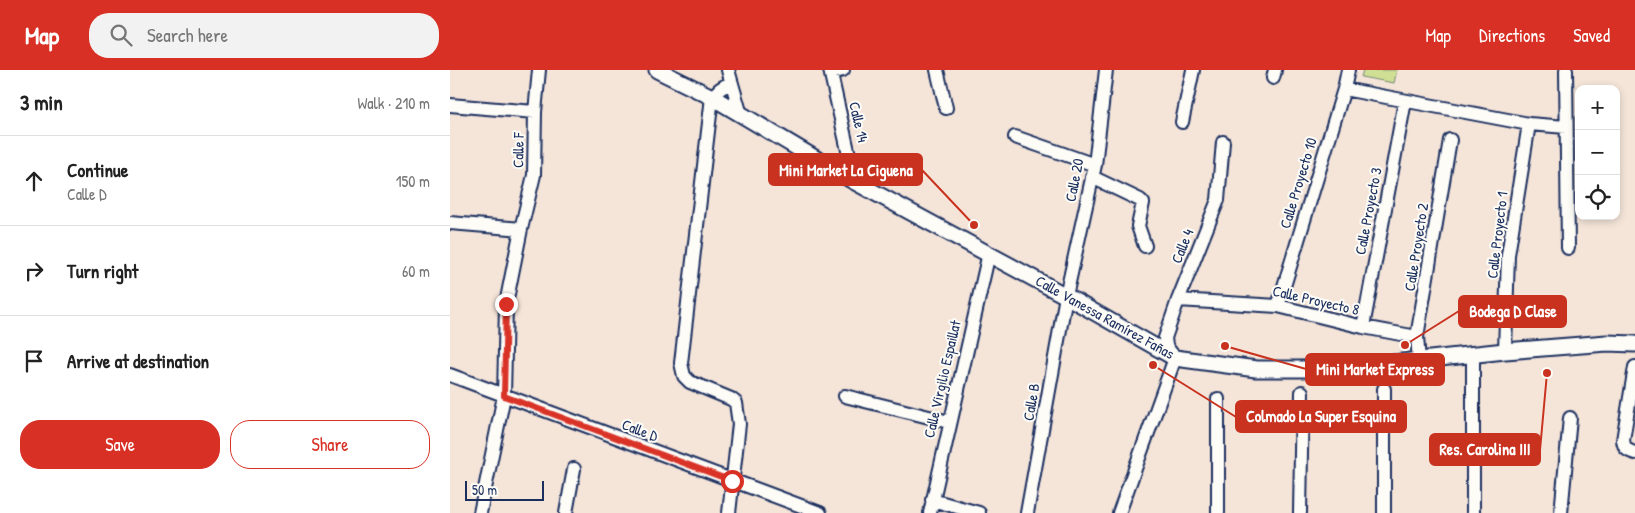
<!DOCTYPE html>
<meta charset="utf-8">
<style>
body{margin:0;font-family:"Patrick Hand",sans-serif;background:#f2f2f2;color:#222}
.controls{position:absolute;right:15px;top:15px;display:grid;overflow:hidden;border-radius:10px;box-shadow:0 2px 8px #0003}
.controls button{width:45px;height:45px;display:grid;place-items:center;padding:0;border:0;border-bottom:1px solid #e0e0e0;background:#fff;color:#222;font:25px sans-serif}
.scale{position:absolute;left:15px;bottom:12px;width:79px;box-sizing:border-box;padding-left:5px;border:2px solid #1b2f5e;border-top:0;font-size:14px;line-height:18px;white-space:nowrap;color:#1b2f5e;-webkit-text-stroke:4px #fdfcf7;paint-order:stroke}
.stop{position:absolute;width:15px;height:15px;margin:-11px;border:4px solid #d93025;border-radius:50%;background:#fff}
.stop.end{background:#d93025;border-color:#fff;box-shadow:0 1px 5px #0008}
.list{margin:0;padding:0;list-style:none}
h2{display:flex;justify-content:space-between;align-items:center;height:65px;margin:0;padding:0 20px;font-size:21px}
h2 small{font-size:16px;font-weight:400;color:#767676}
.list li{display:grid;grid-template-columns:32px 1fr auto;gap:15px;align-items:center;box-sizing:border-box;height:90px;padding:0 20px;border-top:1px solid #e0e0e0}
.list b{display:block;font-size:19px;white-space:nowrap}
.list p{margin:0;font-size:16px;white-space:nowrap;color:#767676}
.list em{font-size:16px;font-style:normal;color:#767676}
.actions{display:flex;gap:10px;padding:15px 20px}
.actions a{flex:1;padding:11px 0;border:1px solid #d93025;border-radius:20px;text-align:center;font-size:18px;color:#d93025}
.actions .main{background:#d93025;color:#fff}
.icon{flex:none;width:28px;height:28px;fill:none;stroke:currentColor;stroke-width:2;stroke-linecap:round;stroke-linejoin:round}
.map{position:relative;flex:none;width:1185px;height:443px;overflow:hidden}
header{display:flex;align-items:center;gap:30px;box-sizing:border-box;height:70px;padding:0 25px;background:#d93025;color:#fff}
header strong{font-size:24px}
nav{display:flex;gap:28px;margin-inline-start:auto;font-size:18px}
.search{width:350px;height:45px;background:#f2f2f2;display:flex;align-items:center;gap:12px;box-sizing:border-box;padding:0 18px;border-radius:20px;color:#767676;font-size:19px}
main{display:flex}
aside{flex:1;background:#fff}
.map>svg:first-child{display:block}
</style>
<header>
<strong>Map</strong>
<div class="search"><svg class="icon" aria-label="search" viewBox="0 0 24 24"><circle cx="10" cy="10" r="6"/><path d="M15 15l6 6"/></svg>Search here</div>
<nav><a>Map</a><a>Directions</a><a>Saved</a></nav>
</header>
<main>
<aside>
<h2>3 min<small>Walk · 210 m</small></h2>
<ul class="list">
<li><svg class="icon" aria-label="ahead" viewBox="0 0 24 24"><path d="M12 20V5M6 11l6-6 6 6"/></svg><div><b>Continue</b><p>Calle D</p></div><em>150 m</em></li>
<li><svg class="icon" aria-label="right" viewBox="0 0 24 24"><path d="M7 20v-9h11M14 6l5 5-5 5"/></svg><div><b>Turn right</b></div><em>60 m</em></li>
<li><svg class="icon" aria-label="arrive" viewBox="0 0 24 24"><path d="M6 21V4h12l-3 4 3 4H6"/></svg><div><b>Arrive at destination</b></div></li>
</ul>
<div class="actions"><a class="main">Save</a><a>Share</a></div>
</aside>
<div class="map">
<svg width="1185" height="443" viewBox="0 0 1185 443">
<rect width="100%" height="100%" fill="#f5e5d9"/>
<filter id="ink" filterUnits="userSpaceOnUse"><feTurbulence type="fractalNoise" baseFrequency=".02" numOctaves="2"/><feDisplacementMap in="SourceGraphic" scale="10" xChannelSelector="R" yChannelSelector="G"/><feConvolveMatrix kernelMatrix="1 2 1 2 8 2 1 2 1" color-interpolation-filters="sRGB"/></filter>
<g filter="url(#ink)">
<!-- pitch -->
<path fill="#cfdf93" stroke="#758778" d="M913 0H947L944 13 911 7Z"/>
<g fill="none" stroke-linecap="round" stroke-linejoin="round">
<!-- minor casing -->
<g stroke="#1b2f5e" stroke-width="16">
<path id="minor" d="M278 0 291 45
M380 0 405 112
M487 0 496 38
M1116 0 1118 178
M381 3 393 0
M823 8 825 0
M894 19 1079 54 1116 57
M0 35 85 42
M732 52 743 0
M565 67 645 95
M642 107 690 130 693 133 688 156 695 176
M0 153 71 159
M728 230 828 236 913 257 967 267
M828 236 894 19 898 0
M913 257 955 31
M1055 281 1058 185 1079 54
M969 290 967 267 1000 70
M1185 297 1173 370C1174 378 1177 381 1185 383
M0 305 370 443
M395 326 499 352
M768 329V443
M482 430 529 443
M30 443 54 326 56 234 71 159 84 105 85 42 89 0
M116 443 124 399
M279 443 289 354 286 333 281 329 240 312 234 306 231 293 262 27 270 19 281 12
M480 443 539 183
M577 443 616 226 645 95 656 0
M669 443 725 288 716 276 715 268 728 230 768 130 773 72
M850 443 852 322
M934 443V319
M1023 443V283
M1111 443 1120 348"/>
</g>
<!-- tertiary casing -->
<g stroke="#1b2f5e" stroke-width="19">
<path id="tertiary" d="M207 0 262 27 405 112 616 226 725 288 806 299H887L1055 281 1157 273 1185 274"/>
</g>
<!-- minor -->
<use href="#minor" stroke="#fdfcf7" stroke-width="12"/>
<!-- tertiary -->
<use href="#tertiary" stroke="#fdfcf7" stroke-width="15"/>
</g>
</g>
<g fill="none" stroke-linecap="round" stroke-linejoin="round" filter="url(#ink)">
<!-- route -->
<path stroke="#d93025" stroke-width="6" d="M56 234 54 326 282 411"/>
</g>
<g text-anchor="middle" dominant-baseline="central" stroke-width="4" stroke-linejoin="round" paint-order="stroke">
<!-- street labels -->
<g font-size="15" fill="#1b2f5e" stroke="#fdfcf7">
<text transform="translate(409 52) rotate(77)">Calle 14</text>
<text transform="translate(68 80) rotate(-89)">Calle F</text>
<text transform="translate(624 110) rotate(-79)">Calle 20</text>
<text transform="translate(848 113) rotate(-73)">Calle Proyecto 10</text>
<text transform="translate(918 141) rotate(-79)">Calle Proyecto 3</text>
<text transform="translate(1047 165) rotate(-83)">Calle Proyecto 1</text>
<text transform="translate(732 176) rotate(-68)">Calle 4</text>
<text transform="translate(966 177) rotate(-81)">Calle Proyecto 2</text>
<text transform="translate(866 230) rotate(13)">Calle Proyecto 8</text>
<text transform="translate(655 247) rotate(29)">Calle Vanessa Ramírez Fañas</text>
<text transform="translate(492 309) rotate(-77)">Calle Virgilio Espaillat</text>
<text transform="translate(581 332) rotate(-80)">Calle B</text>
<text transform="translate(190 360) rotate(21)">Calle D</text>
</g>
</g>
<!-- callouts -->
<path fill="none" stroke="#c8321e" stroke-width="2" d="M524 155L472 100M955 275L1009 241M775 276L856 299M703 295L786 347M1097 303L1090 380"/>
<g fill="#c8321e" stroke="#fdfcf7" stroke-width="2">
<circle cx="524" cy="155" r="5"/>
<circle cx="955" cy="275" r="5"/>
<circle cx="775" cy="276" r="5"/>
<circle cx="703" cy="295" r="5"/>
<circle cx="1097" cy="303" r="5"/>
</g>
<g fill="#c8321e" stroke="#c8321e" stroke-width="2">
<rect x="319" y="84" width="153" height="31" rx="5"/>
<rect x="1009" y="226" width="107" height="31" rx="5"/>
<rect x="856" y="284" width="138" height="31" rx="5"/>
<rect x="786" y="331" width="170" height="31" rx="5"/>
<rect x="980" y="364" width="110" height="31" rx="5"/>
</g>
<g font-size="16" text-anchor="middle" font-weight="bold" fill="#fff">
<text x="396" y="106">Mini Market La Ciguena</text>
<text x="1063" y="247">Bodega D Clase</text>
<text x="925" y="305">Mini Market Express</text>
<text x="871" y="352">Colmado La Super Esquina</text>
<text x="1035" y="385">Res. Carolina III</text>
</g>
</svg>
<div class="controls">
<button>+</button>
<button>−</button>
<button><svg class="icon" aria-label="locate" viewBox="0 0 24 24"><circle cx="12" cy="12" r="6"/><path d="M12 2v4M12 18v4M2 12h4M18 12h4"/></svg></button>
</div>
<div class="scale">50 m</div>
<div class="stop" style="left:282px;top:411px"></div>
<div class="stop end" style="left:56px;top:234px"></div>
</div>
</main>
